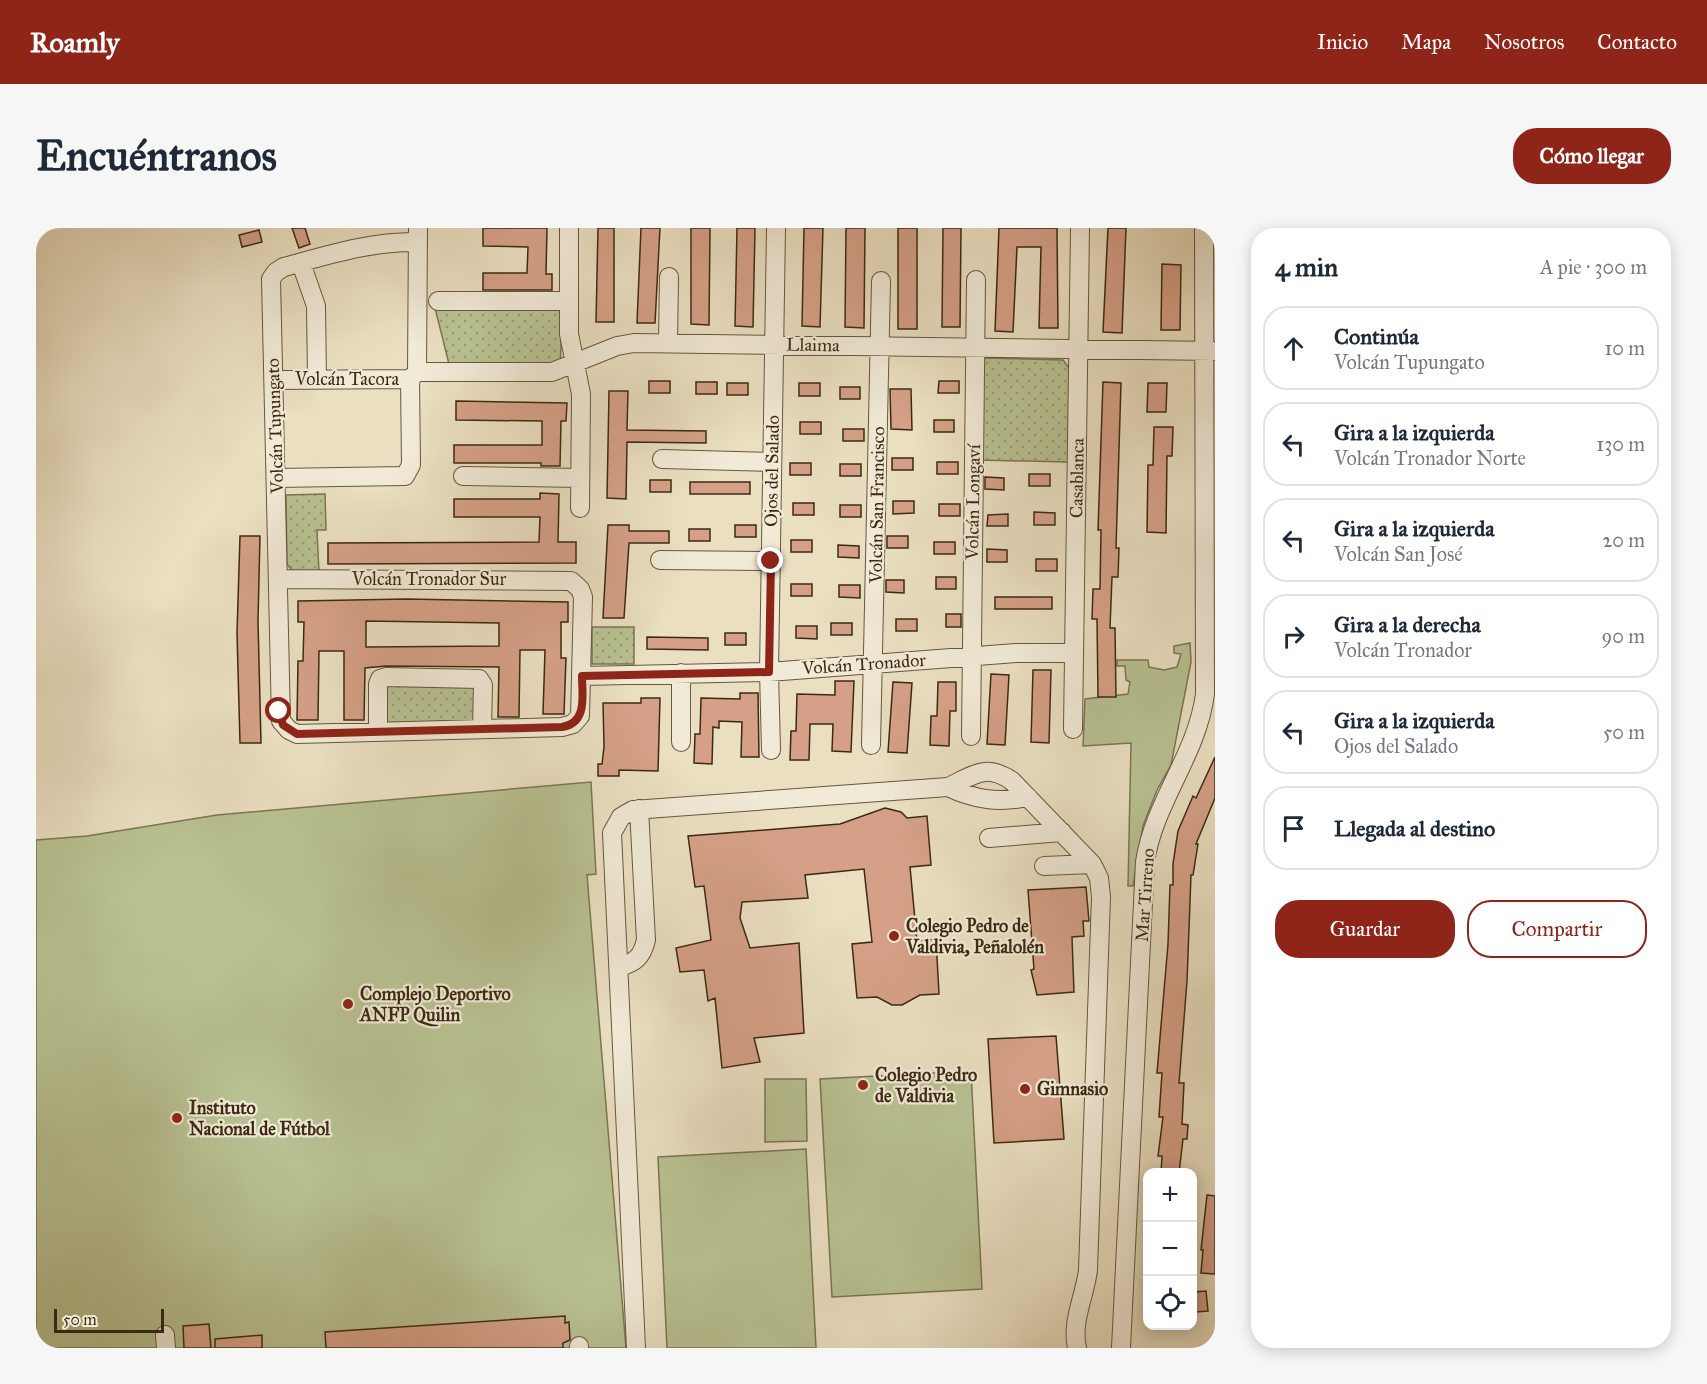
<!DOCTYPE html>
<html lang="es">
<meta charset="utf-8">
<style>
body{margin:0;font-family:"IM FELL Great Primer",serif;background:#f6f6f7;color:#1f2937}
.controls{position:absolute;right:18px;bottom:18px;display:grid;overflow:hidden;border-radius:12px;box-shadow:0 3px 15px #0003}
.controls button{width:54px;height:54px;display:grid;place-items:center;padding:0;border:0;border-bottom:2px solid #e0e1e3;background:#fff;color:#1f2937;font:30px sans-serif}
.scale{position:absolute;left:18px;bottom:15px;width:110px;box-sizing:border-box;padding-left:6px;border:3px solid #3b2a12;border-top:0;font-size:16px;line-height:21px;white-space:nowrap;color:#3b2a12;-webkit-text-stroke:4px #f1ead7;paint-order:stroke}
.stop{position:absolute;width:18px;height:18px;margin:-14px;border:4px solid #8f2418;border-radius:50%;background:#fff}
.stop.end{background:#8f2418;border-color:#fff;box-shadow:0 2px 6px #0008}
.list{margin:0;padding:0;list-style:none}
h2{display:flex;justify-content:space-between;align-items:center;height:78px;margin:0;padding:0 24px;font-size:26px}
h2 small{font-size:20px;font-weight:400;color:#747a83}
.list li{display:grid;grid-template-columns:39px 1fr auto;gap:18px;align-items:center;box-sizing:border-box;height:84px;margin:0 12px 12px;padding:0 12px;border:2px solid #e0e1e3;border-radius:24px}
.list b{display:block;font-size:22px;white-space:nowrap}
.list p{margin:0;font-size:20px;white-space:nowrap;color:#747a83}
.list em{font-size:20px;font-style:normal;color:#747a83}
.actions{display:flex;gap:12px;padding:18px 24px}
.actions a{flex:1;padding:14px 0;border:2px solid #8f2418;border-radius:24px;text-align:center;font-size:21px;color:#8f2418}
.actions .main{background:#8f2418;color:#fff}
.icon{flex:none;width:33px;height:33px;fill:none;stroke:currentColor;stroke-width:2;stroke-linecap:round;stroke-linejoin:round}
.map{position:relative;flex:none;width:1179px;height:1120px;overflow:hidden;border-radius:24px}
header{display:flex;align-items:center;gap:36px;box-sizing:border-box;height:84px;padding:0 30px;background:#8f2418;color:#fff}
header strong{font-size:28px}
nav{display:flex;gap:33px;margin-inline-start:auto;font-size:21px}
.intro{display:flex;align-items:center;justify-content:space-between;box-sizing:border-box;height:144px;padding:0 36px}
h1{margin:0;font-size:42px}
.button{padding:15px 27px;border-radius:24px;background:#8f2418;color:#fff;font-size:21px;font-weight:700}
main{display:flex;gap:36px;padding:0 36px}
aside{flex:1;background:#fff;border-radius:24px;box-shadow:0 3px 15px #0003}
.map>svg:first-child{display:block}
</style>
<header>
<strong>Roamly</strong>
<nav><a>Inicio</a><a>Mapa</a><a>Nosotros</a><a>Contacto</a></nav>
</header>
<div class="intro"><h1>Encuéntranos</h1><a class="button">Cómo llegar</a></div>
<main>
<div class="map">
<svg width="1179" height="1120" viewBox="0 0 1179 1120">
<defs>
<pattern id="park-dots" width="8" height="8" patternUnits="userSpaceOnUse" patternTransform="scale(1.5)"><rect width="8" height="8" fill="#b8c192"/><path d="M2 2h.1M6 6h.1" fill="none" stroke="#979d76" stroke-width="1.8" stroke-linecap="round"/></pattern>
</defs>
<rect width="100%" height="100%" fill="#eadfc1"/>
<filter id="stains"><feTurbulence type="fractalNoise" baseFrequency=".00333" numOctaves="4"/><feColorMatrix values="0 0 0 0 .2 0 0 0 0 .09 0 0 0 0 .02 0 0 0 .5 -.17"/></filter>
<radialGradient id="worn" r=".72"><stop offset=".6" stop-color="#630" stop-opacity="0"/><stop offset="1" stop-color="#630" stop-opacity=".3"/></radialGradient>
<!-- grass -->
<path fill="#b8c192" stroke="#7a7652" stroke-width="1.5" d="M1154 415 1155 434 1135 537 1121 562 1107 598 1097 658H1092L1095 515 1047 518 1049 471 1092 466 1094 454 1090 452 1089 438H1081V432H1112L1113 439 1128 442 1141 439 1145 426 1138 425V418Z
M555 554 560 646 551 647 590 1120H0V612L51 608 181 587Z
M935 843 946 1061 796 1069 784 851Z
M729 851H770L771 913 729 914Z
M770 921 780 1120H631L622 929Z"/>
<!-- park -->
<path fill="url(#park-dots)" stroke="#7a7652" stroke-width="1.5" d="M527 77 524 138 413 136 399 80Z
M949 130 1027 132 1033 140 1032 234 942 232 943 133Z
M289 266 290 302H281L283 345 257 344 251 336 250 267Z
M556 399H598V436H556Z
M438 452 442 493 347 495V455Z"/>
<!-- building -->
<path fill="#d5a087" stroke="#3b2a12" stroke-width="1.5" fill-rule="evenodd" d="M256 0H269L274 16 263 20Z
M447 0H511L510 46H516V62H447V45H491L492 19 447 18Z
M562 0H578V94H560Z
M605 0H624L619 95H601Z
M655 0H674L673 97 655 96Z
M701 0H719L717 99 699 98Z
M768 0H787L784 99 766 98Z
M810 0H829L828 100 809 99Z
M862 0H881V101H862Z
M907 0H925L924 99H906Z
M963 0H1021L1022 100H1003L1005 19H981L977 104 959 103Z
M1072 0H1090L1086 105 1067 104Z
M223 2 226 14 206 19 203 7Z
M1126 36 1145 37 1144 102H1125Z
M613 153H634V165H613Z
M903 153H923V165H902Z
M660 154H681V166H660Z
M1067 154 1085 155 1080 320H1083L1082 349H1076L1074 400H1079L1080 469H1062L1061 391H1056L1057 361H1064L1065 302H1062Z
M691 155H712V167H691Z
M763 155H784V168H763Z
M1112 155H1131L1130 184H1111Z
M804 159H824V171H804Z
M854 161H875L876 202 855 201Z
M573 163H592L591 202 670 203V215L591 214 590 271 571 270Z
M420 173 531 175 530 193H525L524 238H505V235H418V217H506V193L420 192Z
M898 192H918V204H898Z
M764 194H785V206H764Z
M1118 199H1137L1136 228H1131L1130 305 1111 304 1112 237H1117Z
M807 201H828V213H807Z
M856 230H877V242H856Z
M901 234H922V246H901Z
M754 235H775V247H754Z
M804 236H825V248H804Z
M993 246H1014V258H993Z
M949 249 968 250V262L949 261Z
M614 252H635V264H614Z
M654 254H714V266H654Z
M504 265 523 266 522 314H540V335L292 336V315L503 314 504 289H418V271H504Z
M857 273H878V285L857 286Z
M757 275H778V287H757Z
M903 276H924V288H903Z
M804 277H825V289H804Z
M998 284 1019 285V297H998Z
M972 286V298H951L952 287Z
M572 297H593V303H633V315H593L588 390H567Z
M699 297H720V309H699Z
M653 301H674V313H653Z
M204 308H224L222 393 225 515H204L201 405Z
M851 308H872V320H851Z
M755 312H776V324H755Z
M898 314H919V326H898Z
M802 317 823 318V330L802 329Z
M951 321 971 322V334H951Z
M1000 331H1021V343H1000Z
M900 349H920V361H900Z
M850 352H868V365L850 364Z
M755 356H776V368H755Z
M803 357H824V370L803 369Z
M959 369H1016V381H959Z
M371 371 532 374V394H525V430H530L528 486H507L509 422H484L483 489H462L463 439 350 438 329 440 328 492H308V423H283L282 492H261L262 433H267L268 394H262V373ZM330 393 463 395V418L330 419Z
M910 386H925V399H910Z
M860 391H881V403H860Z
M795 395H816V407H795Z
M760 398H781V411L760 410Z
M689 405H710V417H689Z
M611 409 672 410V422L611 421Z
M997 442H1015L1013 515 995 514Z
M955 446 973 447 969 517 951 516Z
M799 453H818L815 524 796 523 797 496H774L773 532H754L755 503H760L761 466 799 467Z
M857 454 876 455 871 525 852 524Z
M902 454H920V483H914L913 518 894 517 895 488H901Z
M704 465H722L723 529H705L706 494 683 493V500L677 499 676 536 658 535 659 506H664L665 470 704 471Z
M605 470H624L622 543 583 542V548H562V536H566L568 519 567 475H605Z
M1179 529V570L1160 616H1162L1157 647H1155L1151 753 1143 855H1148L1146 896 1152 897 1151 911H1147L1143 945H1125L1126 928H1122L1127 889H1123L1126 845H1121L1132 716 1134 657H1137V636L1142 603 1157 568 1160 570Z
M849 580 865 584 871 590 891 588 895 637 874 639 881 713 900 711 903 766 884 767 866 777H856L841 769 821 770 816 716 836 714 828 641 769 647 772 670 706 674 704 690 714 720 763 715 768 805 718 810 724 834 686 840 679 770 672 773 668 742 644 744 640 720 675 712 668 658 659 659 652 608 804 596Z
M1050 659 1053 693H1047L1048 708 1036 709 1038 764 1001 767 995 742 998 741 992 662Z
M1020 808 1028 911 958 915 952 811Z
M1171 967 1179 968V1046L1165 1045 1167 1022H1165Z
M1170 1063 1172 1083 1160 1084 1158 1064Z
M529 1088V1095L533 1094 534 1112 527 1115V1120H290L289 1104Z
M173 1096 175 1120H148L147 1098Z
M226 1107V1120H179V1111Z"/>
<g fill="none" stroke-linecap="round" stroke-linejoin="round">
<!-- minor casing -->
<g stroke="#67573e" stroke-width="20">
<path id="minor" d="M533 0V106L545 166 544 280
M265 35 280 78 281 151
M402 73H533
M632 115 633 49
M381 144H516L581 118 598 115 1178 123
M381 144 382 0
M238 152 374 151 381 144
M626 231 736 234
M427 248 544 250
M240 250 369 248 375 237 374 151
M624 332 735 333
M242 351 535 353 544 361 547 369 544 488 537 496 526 499 261 506 253 502 245 493 235 51 240 44 248 39C292 27 336 13 382 14
M645 445V514
M546 448 733 444 980 425H1038
M1037 501 1044 0
M342 504V456L344 451 350 449 443 451 447 457 446 501
M935 508 940 52
M835 517 845 53
M735 522 733 444 740 0
M912 559C939 572 963 575 992 569
M953 610 1026 604
M1008 638 1056 636
M583 739C599 735 606 729 610 712L603 581
M129 1107 130 1120
M543 1118V1120
M600 1120 576 605 585 589 597 582 912 559C938 547 950 535 976 553L1056 636 1063 650 1065 669 1052 1042C1049 1068 1035 1093 1041 1120
M1085 1120 1109 634C1118 574 1161 527 1169 466L1168 0"/>
</g>
<!-- minor -->
<use href="#minor" stroke="#f1ead7" stroke-width="18"/>
</g>
<g fill="none" stroke-linecap="round" stroke-linejoin="round">
<!-- route -->
<path stroke="#8f2418" stroke-width="8" d="M243 483 247 497 261 506 526 499C552 495 546 467 546 448L733 444 735 333"/>
</g>
<!-- markers -->
<g fill="#8f2418" stroke="#f1ead7" stroke-width="2">
<circle cx="858" cy="708" r="6"/>
<circle cx="312" cy="776" r="6"/>
<circle cx="827" cy="857" r="6"/>
<circle cx="989" cy="861" r="6"/>
<circle cx="141" cy="890" r="6"/>
</g>
<g text-anchor="middle" dominant-baseline="central" stroke-width="4.5" stroke-linejoin="round" paint-order="stroke">
<!-- street labels -->
<g font-size="18" fill="#3b2a12" stroke="#f1ead7">
<text transform="translate(777 117) rotate(1)">Llaima</text>
<text x="311" y="151">Volcán Tacora</text>
<text transform="translate(239 198) rotate(-92)">Volcán Tupungato</text>
<text transform="translate(736 243) rotate(-89)">Ojos del Salado</text>
<text transform="translate(1041 250) rotate(-89)">Casablanca</text>
<text transform="translate(937 274) rotate(-89)">Volcán Longaví</text>
<text transform="translate(841 277) rotate(-89)">Volcán San Francisco</text>
<text x="393" y="351">Volcán Tronador Sur</text>
<text transform="translate(828 436) rotate(-4)">Volcán Tronador</text>
<text transform="translate(1109 667) rotate(-86)">Mar Tirreno</text>
</g>
<!-- poi labels -->
<g font-size="18" font-weight="bold" fill="#3b2a12" stroke="#f1ead7" text-anchor="start">
<text x="870" y="698">Colegio Pedro de<tspan x="870" dy="21">Valdivia, Peñalolén</tspan></text>
<text x="324" y="766">Complejo Deportivo<tspan x="324" dy="21">ANFP Quilin</tspan></text>
<text x="839" y="847">Colegio Pedro<tspan x="839" dy="21">de Valdivia</tspan></text>
<text x="1001" y="861">Gimnasio</text>
<text x="153" y="880">Instituto<tspan x="153" dy="21">Nacional de Fútbol</tspan></text>
</g>
</g>
<rect width="100%" height="100%" filter="url(#stains)"/>
<rect width="100%" height="100%" fill="url(#worn)"/>
</svg>
<div class="controls">
<button>+</button>
<button>−</button>
<button><svg class="icon" aria-label="locate" viewBox="0 0 24 24"><circle cx="12" cy="12" r="6"/><path d="M12 2v4M12 18v4M2 12h4M18 12h4"/></svg></button>
</div>
<div class="scale">50 m</div>
<div class="stop" style="left:243px;top:483px"></div>
<div class="stop end" style="left:735px;top:333px"></div>
</div>
<aside>
<h2>4 min<small>A pie · 300 m</small></h2>
<ul class="list">
<li><svg class="icon" aria-label="ahead" viewBox="0 0 24 24"><path d="M12 20V5M6 11l6-6 6 6"/></svg><div><b>Continúa</b><p>Volcán Tupungato</p></div><em>10 m</em></li>
<li><svg class="icon" aria-label="left" viewBox="0 0 24 24"><path d="M17 20v-9H6M10 6l-5 5 5 5"/></svg><div><b>Gira a la izquierda</b><p>Volcán Tronador Norte</p></div><em>130 m</em></li>
<li><svg class="icon" aria-label="left" viewBox="0 0 24 24"><path d="M17 20v-9H6M10 6l-5 5 5 5"/></svg><div><b>Gira a la izquierda</b><p>Volcán San José</p></div><em>20 m</em></li>
<li><svg class="icon" aria-label="right" viewBox="0 0 24 24"><path d="M7 20v-9h11M14 6l5 5-5 5"/></svg><div><b>Gira a la derecha</b><p>Volcán Tronador</p></div><em>90 m</em></li>
<li><svg class="icon" aria-label="left" viewBox="0 0 24 24"><path d="M17 20v-9H6M10 6l-5 5 5 5"/></svg><div><b>Gira a la izquierda</b><p>Ojos del Salado</p></div><em>50 m</em></li>
<li><svg class="icon" aria-label="arrive" viewBox="0 0 24 24"><path d="M6 21V4h12l-3 4 3 4H6"/></svg><div><b>Llegada al destino</b></div></li>
</ul>
<div class="actions"><a class="main">Guardar</a><a>Compartir</a></div>
</aside>
</main>
